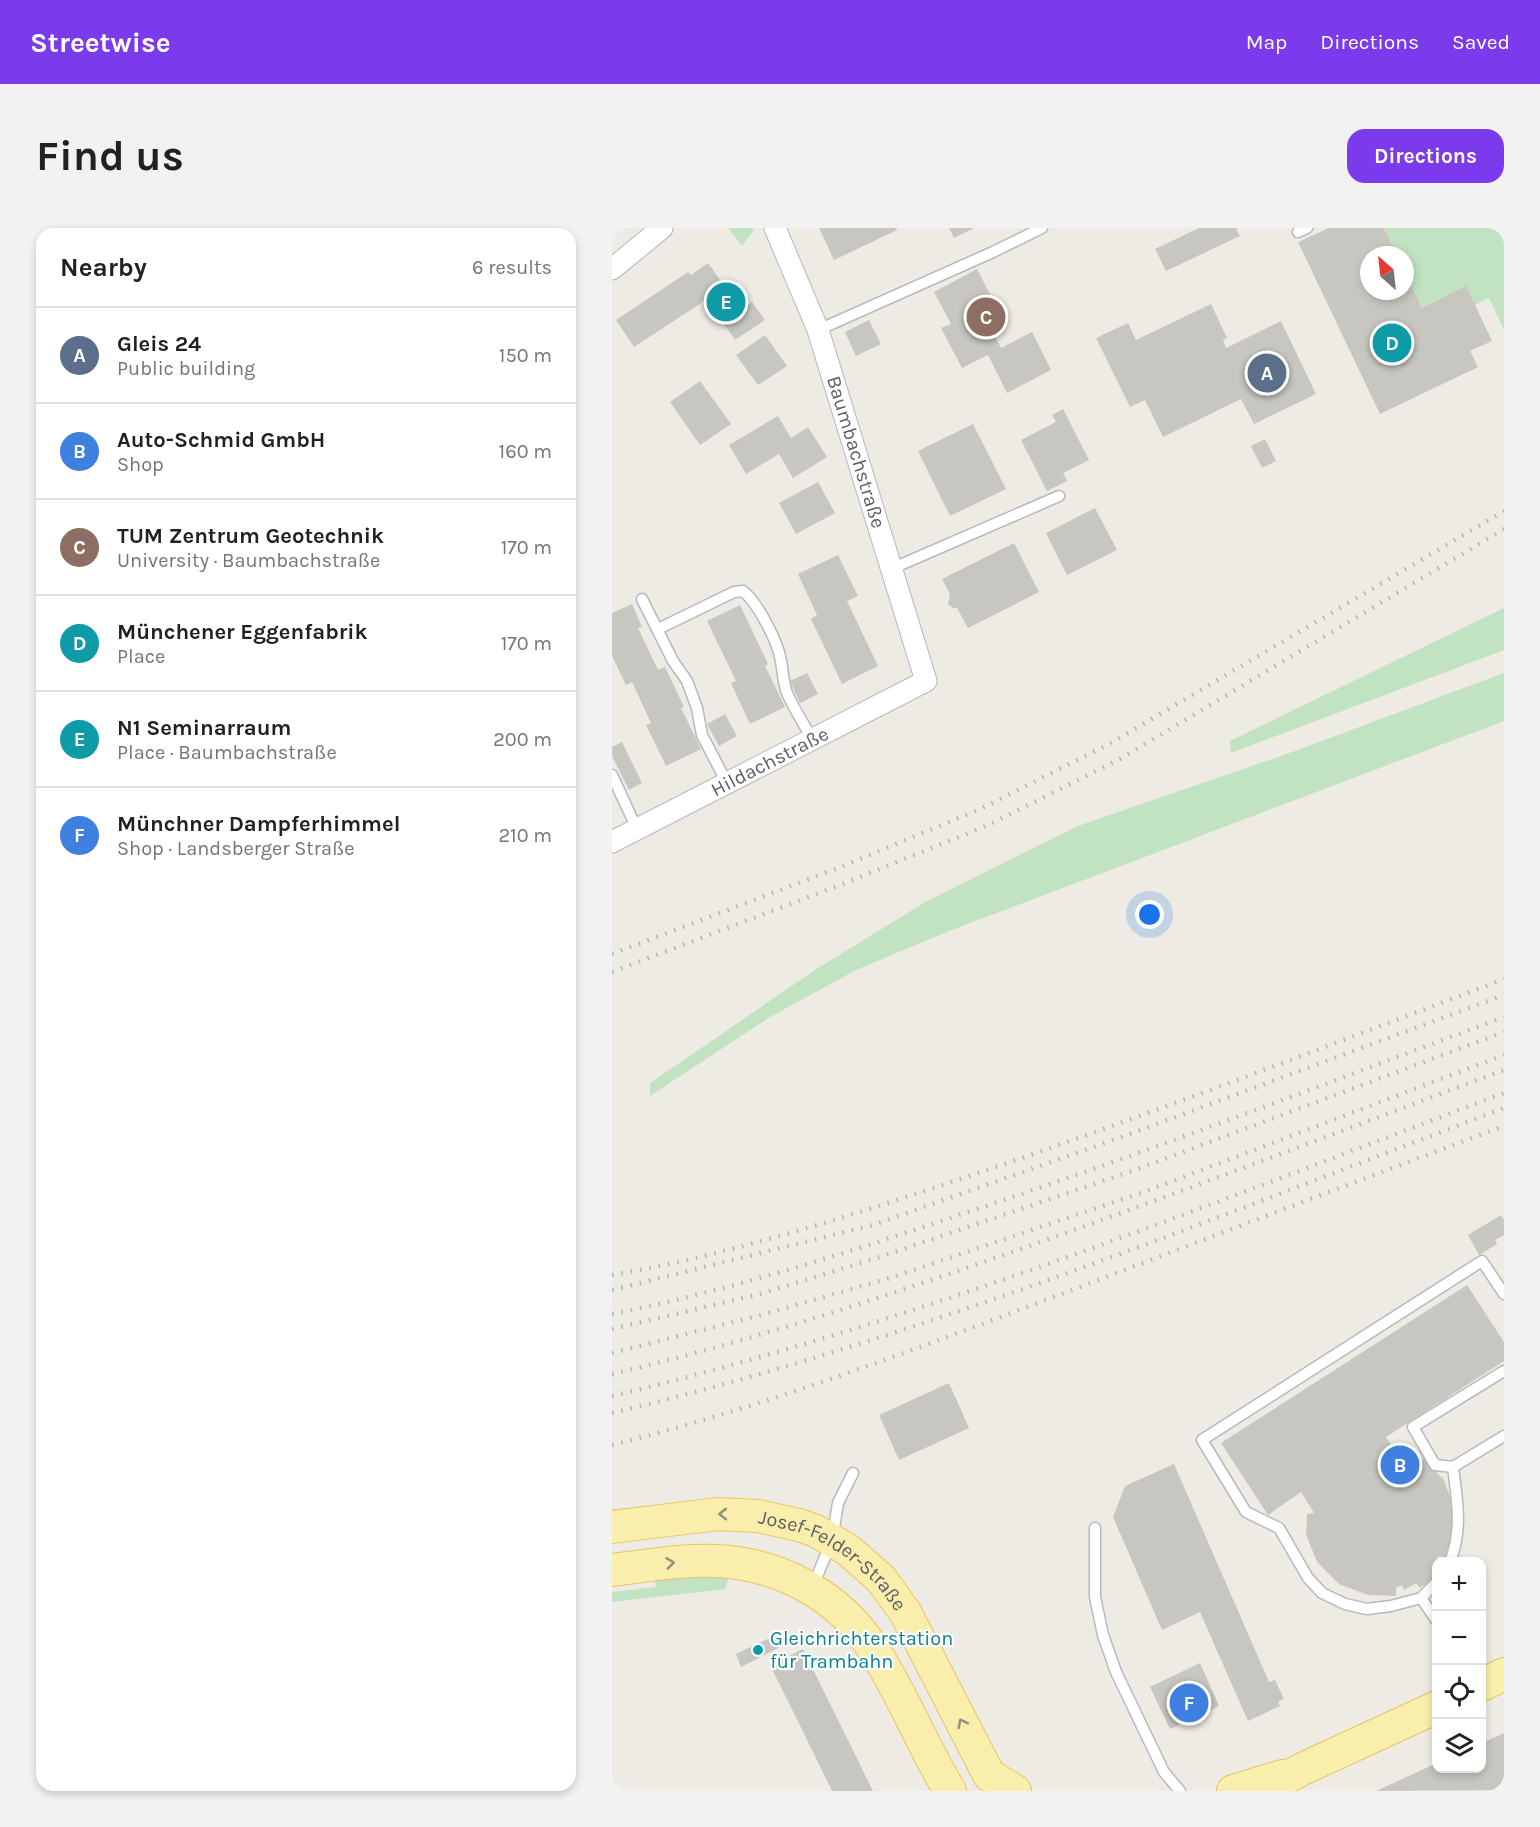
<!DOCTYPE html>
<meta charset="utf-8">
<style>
body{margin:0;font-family:Karla,sans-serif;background:#f2f2f2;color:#202124}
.controls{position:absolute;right:18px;bottom:18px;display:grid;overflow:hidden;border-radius:12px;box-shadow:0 3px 9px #0003}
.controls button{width:54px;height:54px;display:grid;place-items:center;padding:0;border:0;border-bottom:2px solid #e0e0e0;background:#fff;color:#202124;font:30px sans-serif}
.compass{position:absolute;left:748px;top:18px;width:54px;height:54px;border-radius:50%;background:#fff;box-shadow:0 3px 9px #0003;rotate:333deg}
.you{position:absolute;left:538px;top:687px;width:21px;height:21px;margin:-15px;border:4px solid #fff;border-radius:50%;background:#1a73e8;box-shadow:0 0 0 9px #1a73e833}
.badge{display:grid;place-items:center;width:39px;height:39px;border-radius:50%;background:#7c3aed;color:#fff;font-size:20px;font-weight:700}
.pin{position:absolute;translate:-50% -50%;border:3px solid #fff;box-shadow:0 2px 6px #0006}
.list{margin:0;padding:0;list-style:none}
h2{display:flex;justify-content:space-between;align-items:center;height:78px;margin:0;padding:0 24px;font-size:26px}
h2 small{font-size:20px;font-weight:400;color:#757577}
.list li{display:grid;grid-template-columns:39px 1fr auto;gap:18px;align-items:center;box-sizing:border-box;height:96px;padding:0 24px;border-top:2px solid #e0e0e0}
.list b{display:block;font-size:22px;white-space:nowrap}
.list p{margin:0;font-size:20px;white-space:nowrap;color:#757577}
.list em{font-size:20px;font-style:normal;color:#757577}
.icon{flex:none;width:33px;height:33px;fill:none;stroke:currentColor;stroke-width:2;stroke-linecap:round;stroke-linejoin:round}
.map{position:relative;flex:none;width:892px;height:1563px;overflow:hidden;border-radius:18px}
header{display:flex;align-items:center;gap:36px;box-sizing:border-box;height:84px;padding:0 30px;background:#7c3aed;color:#fff}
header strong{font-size:28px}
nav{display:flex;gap:33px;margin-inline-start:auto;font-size:21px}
.intro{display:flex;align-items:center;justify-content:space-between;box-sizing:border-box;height:144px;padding:0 36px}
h1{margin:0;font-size:42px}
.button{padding:15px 27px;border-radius:18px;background:#7c3aed;color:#fff;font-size:21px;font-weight:700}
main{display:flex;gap:36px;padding:0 36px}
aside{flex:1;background:#fff;border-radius:18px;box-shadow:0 3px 9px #0003}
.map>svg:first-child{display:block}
</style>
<header>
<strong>Streetwise</strong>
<nav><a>Map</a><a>Directions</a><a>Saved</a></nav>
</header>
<div class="intro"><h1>Find us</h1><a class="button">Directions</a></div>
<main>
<aside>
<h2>Nearby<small>6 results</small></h2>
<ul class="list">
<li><span class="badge" style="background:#5c6f8a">A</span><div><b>Gleis 24</b><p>Public building</p></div><em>150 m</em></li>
<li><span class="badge" style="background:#3f7fe0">B</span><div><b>Auto-Schmid GmbH</b><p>Shop</p></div><em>160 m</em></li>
<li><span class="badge" style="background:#8d6e63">C</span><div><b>TUM Zentrum Geotechnik</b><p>University · Baumbachstraße</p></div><em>170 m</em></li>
<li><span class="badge" style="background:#0f9aa8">D</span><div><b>Münchener Eggenfabrik</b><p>Place</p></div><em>170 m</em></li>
<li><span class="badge" style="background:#0f9aa8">E</span><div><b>N1 Seminarraum</b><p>Place · Baumbachstraße</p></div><em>200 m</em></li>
<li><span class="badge" style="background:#3f7fe0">F</span><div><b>Münchner Dampferhimmel</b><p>Shop · Landsberger Straße</p></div><em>210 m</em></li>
</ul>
</aside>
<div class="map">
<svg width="892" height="1563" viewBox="0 0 892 1563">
<rect width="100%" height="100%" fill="#edebe3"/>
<!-- green -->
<path fill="#c1e3c1" d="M116 0H141V3L130 18Z
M772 0H892V102L877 70 863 77 854 59 810 80 793 45V27H785Z
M892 380V422L619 525 618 513Z
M892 445V493L337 703 244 742 158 789 38 868V855L203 742 315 673 466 598 683 523Z
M72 1346 117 1348 113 1361 0 1374V1364L44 1359 42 1349Z"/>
<!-- building -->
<path fill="#c8c6c0" d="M207 0H284L285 2 222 32Z
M337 0H362L342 10Z
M587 0H624L628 8 554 43 543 21Z
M717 0H772L785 27H757V63H793V45L810 80 854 58 880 113 858 123 866 139 768 186 686 14Z
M96 35 111 56 117 52 135 77 140 74 153 92 123 112 95 71 22 119 4 92 76 44 79 47Z
M365 41 382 74 369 80 389 120 420 104 439 142 395 165 376 127 350 140 329 100 339 96 322 64Z
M599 76 615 110 611 112 614 120 669 93 704 166 642 196 629 171 551 209 533 172 518 179 484 110 516 95 524 112Z
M257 92 269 116 244 128 233 104Z
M153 107 175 138 146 157 124 127Z
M88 153 119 196 88 217 58 174Z
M451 181 477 232 451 245 455 253 435 263 409 212 444 194 440 187Z
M166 188 179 210 196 199 215 229 181 250 167 226 134 246 117 217Z
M361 196 394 261 338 288 306 223Z
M653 211 664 233 650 240 639 218Z
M206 254 223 285 184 306 167 275Z
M483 280 505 322 455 347 434 305Z
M402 315 427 364 356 400 345 380H341L336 376 338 366 330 351Z
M226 327 246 368 235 373 266 438 230 456 199 391 205 387 186 346Z
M20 376 30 399 26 400 46 442 53 439 72 479 69 480 89 521 54 538 34 497 39 495 20 454 14 457 0 428V385Z
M128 377 156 436 153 438 173 479 138 496 119 455 124 453 95 393Z
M195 445 206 466 188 475 178 453Z
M113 486 125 508 107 518 95 496Z
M10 514 30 555 17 562 0 528V519Z
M889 987 892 992V1007L883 1012 885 1016 867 1027 856 1007Z
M855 1057 892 1114V1133L774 1209 788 1231 792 1225 812 1232 832 1252 842 1281 841 1310 832 1330 827 1328 824 1331 826 1334 825 1339 820 1343 824 1348 808 1360 804 1355 792 1362 790 1357 784 1360V1368L756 1367 727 1356 705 1334 694 1306 695 1286 702 1285 689 1264 656 1287 609 1215Z
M337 1155 357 1200 287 1232 267 1187Z
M562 1236 657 1454 663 1452 672 1471 666 1474 668 1478 636 1493 588 1384 550 1402 501 1289 513 1258Z
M162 1408 168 1419 129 1439 124 1426Z
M191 1421 261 1563H220L176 1473 158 1437Z
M588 1435 607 1478 558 1501 538 1459Z
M892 1505V1562L764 1563 825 1535V1540H870V1515Z"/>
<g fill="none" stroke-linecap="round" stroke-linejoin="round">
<!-- service casing -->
<g stroke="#b6b9bd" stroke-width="13">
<path id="service" d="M686 4 695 0
M206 102 381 24 430 0
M279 341 447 268
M30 371 61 433 75 453 85 480 90 507 115 555
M46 401 122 364 131 363C146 375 166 414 169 433 171 444 171 454 175 465 182 481 192 496 200 511
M0 547 25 601
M841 1239 823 1237 801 1199 892 1143
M483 1300V1369L491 1407 504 1444 552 1544 568 1563
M838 1334C851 1301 845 1272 841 1239L892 1208
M825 1354 809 1370 779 1378 755 1381 733 1376 710 1365 696 1350 667 1300 634 1284 590 1212 870 1033 892 1066
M201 1358 220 1312 226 1275 241 1245
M809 1370 825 1393"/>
</g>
<!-- minor casing -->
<g stroke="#b6b9bd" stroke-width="23">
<g id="minor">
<path d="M0 41 50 0"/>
<path id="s1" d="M0 614 314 453 206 102 163 0"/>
</g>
</g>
<!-- primary casing -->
<g stroke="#e8c461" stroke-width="34">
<g id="primary">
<path id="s2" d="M0 1299 106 1286 146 1288 187 1297 204 1303 236 1322 269 1351 293 1384 377 1547 403 1563"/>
<path d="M0 1342C35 1338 70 1331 105 1333 168 1336 228 1368 262 1422 291 1467 310 1517 338 1563"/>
<path d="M870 1457 892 1446"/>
<path d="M621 1563 670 1548"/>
<path d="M651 1563 688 1542 825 1479"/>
</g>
</g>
<!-- service -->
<use href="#service" stroke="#fff" stroke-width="10"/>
<!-- minor -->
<use href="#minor" stroke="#fff" stroke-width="21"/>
<!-- primary -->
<use href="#primary" stroke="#faeeac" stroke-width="32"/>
<!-- rail -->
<path stroke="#b2b3b3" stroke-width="4.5" stroke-dasharray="1.5 8" stroke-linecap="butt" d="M0 726 221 642 366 582 499 515 892 283
M0 744 228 657 374 598 508 531 892 301
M0 1047C126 1025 248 985 369 944 545 884 718 817 892 751
M0 1062 261 997 507 910 892 767
M0 1086C125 1061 247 1021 368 980 544 921 718 854 892 789
M0 1101 148 1066 271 1028 520 943 892 804
M0 1125 153 1086 278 1050 529 965 892 827
M0 1146C149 1111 290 1063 434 1012 588 957 740 899 892 842
M0 1168C306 1095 598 976 892 865
M0 1185C306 1112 599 991 892 880
M0 1217C157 1178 309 1119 460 1062 604 1007 748 952 892 898"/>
</g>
<!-- one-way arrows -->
<defs><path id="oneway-chevron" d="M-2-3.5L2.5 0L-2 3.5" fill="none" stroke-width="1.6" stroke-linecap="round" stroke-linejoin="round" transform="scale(1.5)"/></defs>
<g stroke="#93917d">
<use href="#oneway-chevron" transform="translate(111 1286) rotate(-180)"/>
<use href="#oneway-chevron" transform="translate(58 1335) rotate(-7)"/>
<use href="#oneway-chevron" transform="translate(350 1495) rotate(-117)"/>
</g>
<!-- markers -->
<circle fill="#0f9aa8" stroke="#fff" stroke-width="2" cx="146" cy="1422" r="6"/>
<g text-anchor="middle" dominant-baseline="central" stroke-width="4.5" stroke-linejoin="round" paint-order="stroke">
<!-- street labels -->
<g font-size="20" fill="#5b5f63" stroke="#fff">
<text transform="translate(244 224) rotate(73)">Baumbachstraße</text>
<text stroke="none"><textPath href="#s1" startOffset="177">Hildachstraße</textPath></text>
<text stroke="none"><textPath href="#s2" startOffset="236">Josef-Felder-Straße</textPath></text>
</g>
<!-- culture labels -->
<g font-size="20" fill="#0d838f" stroke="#fff" text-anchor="start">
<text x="158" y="1410">Gleichrichterstation<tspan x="158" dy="23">für Trambahn</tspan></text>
</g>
</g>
</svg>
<div class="controls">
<button>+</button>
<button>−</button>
<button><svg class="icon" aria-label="locate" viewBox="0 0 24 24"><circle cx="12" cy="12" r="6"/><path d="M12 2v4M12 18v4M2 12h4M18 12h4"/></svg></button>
<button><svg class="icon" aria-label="layers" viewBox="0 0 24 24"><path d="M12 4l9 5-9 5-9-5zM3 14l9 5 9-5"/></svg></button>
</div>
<svg class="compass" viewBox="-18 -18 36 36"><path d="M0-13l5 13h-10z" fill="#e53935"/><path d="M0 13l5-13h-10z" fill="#757577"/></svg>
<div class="you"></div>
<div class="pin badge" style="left:655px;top:145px;background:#5c6f8a">A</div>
<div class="pin badge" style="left:788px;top:1237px;background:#3f7fe0">B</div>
<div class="pin badge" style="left:374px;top:89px;background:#8d6e63">C</div>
<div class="pin badge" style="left:780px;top:115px;background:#0f9aa8">D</div>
<div class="pin badge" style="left:114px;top:74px;background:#0f9aa8">E</div>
<div class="pin badge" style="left:577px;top:1475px;background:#3f7fe0">F</div>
</div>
</main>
